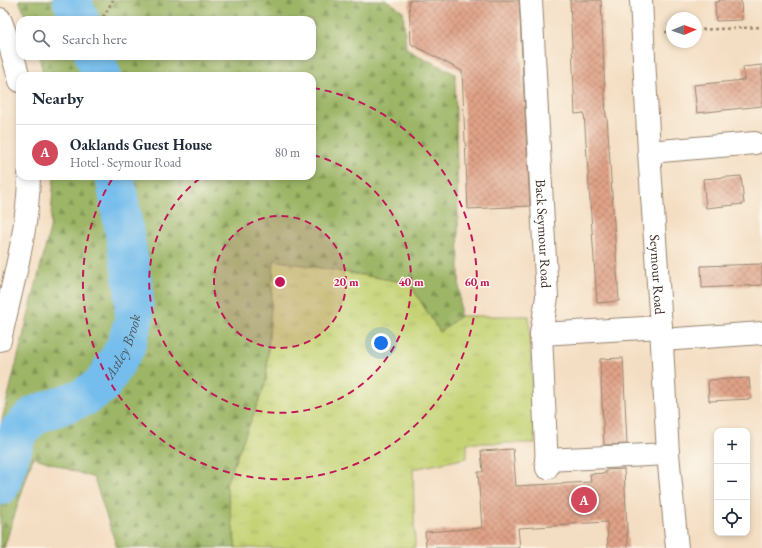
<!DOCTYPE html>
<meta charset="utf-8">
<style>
body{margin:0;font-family:"EB Garamond",serif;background:#f6f6f7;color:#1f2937}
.controls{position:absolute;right:12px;bottom:12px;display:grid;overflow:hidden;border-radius:8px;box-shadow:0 2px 6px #0003}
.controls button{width:36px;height:36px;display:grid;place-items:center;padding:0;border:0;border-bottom:1px solid #e0e1e3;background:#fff;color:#1f2937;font:20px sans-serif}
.compass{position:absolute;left:666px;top:12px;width:36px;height:36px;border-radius:50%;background:#fff;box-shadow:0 2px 6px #0003;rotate:88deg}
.you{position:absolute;left:381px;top:343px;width:14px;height:14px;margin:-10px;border:3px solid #fff;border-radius:50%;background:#1a73e8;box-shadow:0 0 0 6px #1a73e833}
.badge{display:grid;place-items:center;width:26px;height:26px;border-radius:50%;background:#d1495b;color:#fff;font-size:13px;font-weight:700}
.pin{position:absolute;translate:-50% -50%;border:2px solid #fff;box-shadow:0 1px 4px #0006}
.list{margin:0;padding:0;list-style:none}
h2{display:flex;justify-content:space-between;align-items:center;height:52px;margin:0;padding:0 16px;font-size:17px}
h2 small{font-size:13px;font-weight:400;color:#747a83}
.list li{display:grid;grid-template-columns:26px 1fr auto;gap:12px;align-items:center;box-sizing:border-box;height:56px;padding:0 16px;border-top:1px solid #e0e1e3}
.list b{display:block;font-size:15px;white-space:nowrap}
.list p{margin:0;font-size:13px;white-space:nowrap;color:#747a83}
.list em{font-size:13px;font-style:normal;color:#747a83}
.icon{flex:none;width:22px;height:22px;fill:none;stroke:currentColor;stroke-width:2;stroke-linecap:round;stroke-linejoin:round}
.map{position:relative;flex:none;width:762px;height:548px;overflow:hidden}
.search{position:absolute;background:#fff;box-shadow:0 2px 6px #0003;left:16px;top:16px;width:300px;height:44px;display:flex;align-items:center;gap:10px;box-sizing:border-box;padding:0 14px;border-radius:12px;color:#747a83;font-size:15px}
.panel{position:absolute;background:#fff;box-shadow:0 2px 6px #0003;left:16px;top:72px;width:300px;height:108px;border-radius:12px}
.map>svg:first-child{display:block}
</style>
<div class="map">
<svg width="762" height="548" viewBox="0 0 762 548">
<defs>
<pattern id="grass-tufts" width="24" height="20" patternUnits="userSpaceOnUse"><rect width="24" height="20" fill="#c5d375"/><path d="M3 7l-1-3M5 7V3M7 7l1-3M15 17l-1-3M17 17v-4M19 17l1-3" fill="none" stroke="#aab565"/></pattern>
<pattern id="forest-firs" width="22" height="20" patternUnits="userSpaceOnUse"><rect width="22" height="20" fill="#9cb566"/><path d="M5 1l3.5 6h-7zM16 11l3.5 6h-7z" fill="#809353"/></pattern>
<pattern id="building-cross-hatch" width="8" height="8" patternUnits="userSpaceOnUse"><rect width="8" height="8" fill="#e0a388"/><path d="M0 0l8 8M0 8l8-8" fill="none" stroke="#b7856f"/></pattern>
</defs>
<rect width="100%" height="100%" fill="#fbf7ec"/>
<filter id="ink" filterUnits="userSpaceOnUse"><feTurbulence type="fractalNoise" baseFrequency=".025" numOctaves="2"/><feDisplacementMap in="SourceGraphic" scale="8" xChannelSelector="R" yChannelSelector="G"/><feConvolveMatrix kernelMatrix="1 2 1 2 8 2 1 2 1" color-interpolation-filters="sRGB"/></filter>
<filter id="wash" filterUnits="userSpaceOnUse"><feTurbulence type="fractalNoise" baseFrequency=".012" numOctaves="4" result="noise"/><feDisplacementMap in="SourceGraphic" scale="16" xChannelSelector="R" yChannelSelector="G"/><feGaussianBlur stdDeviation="0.9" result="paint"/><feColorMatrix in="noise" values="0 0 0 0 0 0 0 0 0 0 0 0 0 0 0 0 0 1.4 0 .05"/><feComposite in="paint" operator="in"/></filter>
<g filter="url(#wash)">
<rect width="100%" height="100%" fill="#f4dec3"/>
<!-- grass -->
<path fill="url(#grass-tufts)" stroke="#807e4a" d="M274 260 409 283 440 332 460 316H529L535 443H467V458L413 469 415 548H236L226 484 266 382Z"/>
<!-- forest -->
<path fill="url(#forest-firs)" stroke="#6c7042" d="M19 0H386L403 11 406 49 455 74 460 316 440 332 409 283 274 260 266 382 226 484 236 548H117L94 478 33 457 4 548H0V428L50 229 54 176H312V76H44L39 56H312V20H27Z"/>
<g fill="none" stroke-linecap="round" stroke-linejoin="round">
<!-- river -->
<g stroke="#74bdec" stroke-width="39">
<path d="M72 0 80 20"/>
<path d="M94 56 102 76"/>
<path id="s1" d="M0 486 18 432 35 415 84 397 102 385 125 348 134 320V291L115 176"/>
</g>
</g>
<g id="blocks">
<!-- building -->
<path fill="url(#building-cross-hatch)" d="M409 0H519L530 206 468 209 462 71 411 44Z
M570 0H601L606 117H607L619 301 597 303 584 113 575 114Z
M719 0H741L742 20 716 21 715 2H719Z
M762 65V106L697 113 694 85 744 80 743 67Z
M741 176 744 204 706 208 703 179Z
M762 264V285L702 288 701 266Z
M623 358 627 444 604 445 600 359Z
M749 378 751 399 709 401 708 380Z
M513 449 516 486 591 482 590 474 606 473V470L624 469 628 548H608L607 522 570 524V525L518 528 520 548H426L425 532 482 528 478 472H483L481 451Z"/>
</g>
</g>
<g filter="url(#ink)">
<use href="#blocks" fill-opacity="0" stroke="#988470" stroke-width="1"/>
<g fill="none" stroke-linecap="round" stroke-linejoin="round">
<!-- minor casing -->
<g stroke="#988470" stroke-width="24">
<g id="minor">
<path id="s2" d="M531 0 547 297 541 334 547 468"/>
<path id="s3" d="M641 0 649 152 661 327 668 454 677 548"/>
<path d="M0 19 10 46 20 81"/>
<path d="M649 152 755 143"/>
<path d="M541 334 661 327"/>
<path d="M0 340C12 286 28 232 29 176"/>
<path d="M662 340 762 333"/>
<path d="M546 460 668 454"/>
</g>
</g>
<!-- path -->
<path stroke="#988470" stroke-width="2.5" stroke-dasharray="3 3" stroke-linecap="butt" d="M91 20 104 16 113 0
M696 30 762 27
M665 32H672"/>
<!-- minor -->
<use href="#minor" stroke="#fff" stroke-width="22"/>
</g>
</g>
<!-- distance rings -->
<circle cx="280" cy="282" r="66" fill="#c2185b" fill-opacity=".12"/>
<g fill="none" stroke="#c2185b" stroke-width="2" stroke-dasharray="7 5">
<circle cx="280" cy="282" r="66"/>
<path d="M313 155A131 131 0 1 1 203 176"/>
<path d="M313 88A197 197 0 1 1 114 176"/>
</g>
<g text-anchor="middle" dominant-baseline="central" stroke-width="3" stroke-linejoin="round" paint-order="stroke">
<!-- street labels -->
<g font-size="14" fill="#3b2a1e" stroke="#fbf7ec">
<text stroke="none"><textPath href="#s2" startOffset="234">Back Seymour Road</textPath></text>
<text stroke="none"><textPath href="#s3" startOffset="275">Seymour Road</textPath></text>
</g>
<!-- water labels -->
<g font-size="15" font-style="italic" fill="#4c565c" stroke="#fbf7ec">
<text stroke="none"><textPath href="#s1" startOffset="199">Astley Brook</textPath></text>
</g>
</g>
<circle cx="280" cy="282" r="6" fill="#c2185b" stroke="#fbf7ec" stroke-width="2"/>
<g font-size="12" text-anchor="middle" font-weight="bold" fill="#c2185b" stroke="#fbf7ec" stroke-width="3" stroke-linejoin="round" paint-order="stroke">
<text x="346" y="286">20 m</text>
<text x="411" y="286">40 m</text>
<text x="477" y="286">60 m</text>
</g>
</svg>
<div class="controls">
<button>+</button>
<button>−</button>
<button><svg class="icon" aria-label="locate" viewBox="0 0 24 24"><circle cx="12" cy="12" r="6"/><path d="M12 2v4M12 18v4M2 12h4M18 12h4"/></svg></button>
</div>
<svg class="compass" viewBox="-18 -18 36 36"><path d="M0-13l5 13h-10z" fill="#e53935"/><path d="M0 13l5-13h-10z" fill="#747a83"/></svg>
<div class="you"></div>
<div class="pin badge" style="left:584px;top:500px">A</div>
<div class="search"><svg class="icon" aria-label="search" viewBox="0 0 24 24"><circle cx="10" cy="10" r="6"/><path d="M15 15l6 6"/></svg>Search here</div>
<section class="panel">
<h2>Nearby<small></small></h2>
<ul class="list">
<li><span class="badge">A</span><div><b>Oaklands Guest House</b><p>Hotel · Seymour Road</p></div><em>80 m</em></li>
</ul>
</section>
</div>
